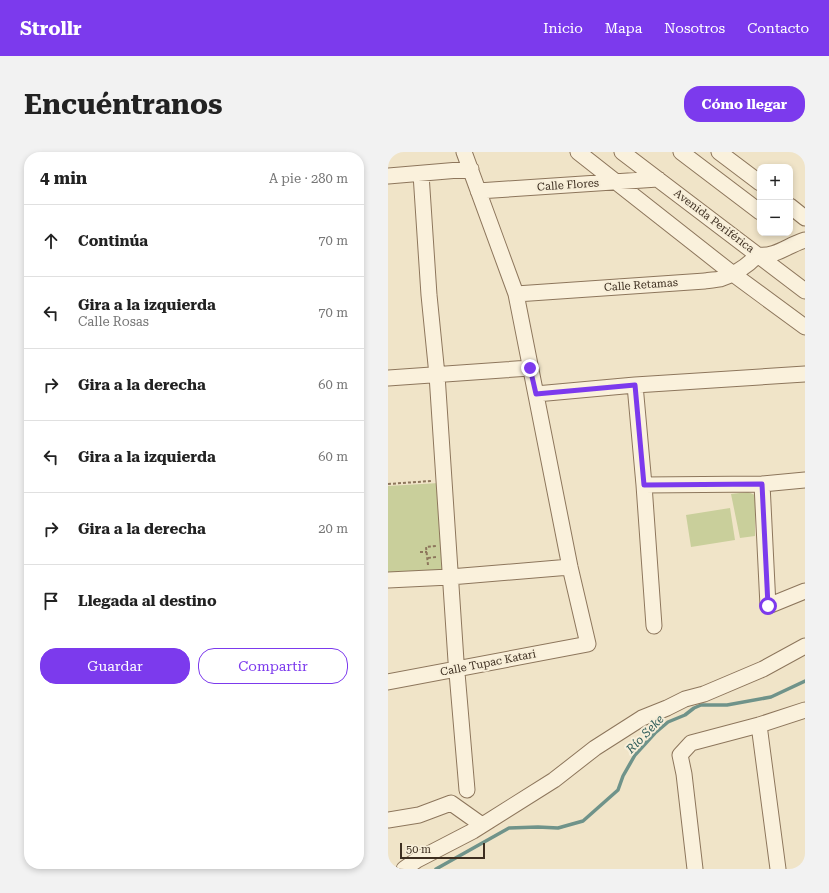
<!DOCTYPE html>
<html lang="es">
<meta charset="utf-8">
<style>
body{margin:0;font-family:"Roboto Serif",serif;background:#f2f2f2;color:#222}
.controls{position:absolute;right:12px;top:12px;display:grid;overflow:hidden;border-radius:8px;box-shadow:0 2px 6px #0003}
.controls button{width:36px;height:36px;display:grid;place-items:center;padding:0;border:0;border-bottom:1px solid #e0e0e0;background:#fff;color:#222;font:20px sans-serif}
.scale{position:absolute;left:12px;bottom:10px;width:85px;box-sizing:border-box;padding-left:4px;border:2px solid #3d2e20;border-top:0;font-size:11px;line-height:14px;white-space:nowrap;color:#3d2e20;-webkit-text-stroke:3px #f7eed8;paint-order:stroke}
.stop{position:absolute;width:12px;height:12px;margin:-9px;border:3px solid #7c3aed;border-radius:50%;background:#fff}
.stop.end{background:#7c3aed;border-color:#fff;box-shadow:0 1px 4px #0008}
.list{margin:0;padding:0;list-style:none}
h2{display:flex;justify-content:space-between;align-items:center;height:52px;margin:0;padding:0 16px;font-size:17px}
h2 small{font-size:13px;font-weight:400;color:#767676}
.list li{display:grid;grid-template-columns:26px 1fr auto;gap:12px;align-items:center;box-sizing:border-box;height:72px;padding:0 16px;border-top:1px solid #e0e0e0}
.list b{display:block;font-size:15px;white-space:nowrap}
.list p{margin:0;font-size:13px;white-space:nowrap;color:#767676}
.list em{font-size:13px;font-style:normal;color:#767676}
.actions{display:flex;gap:8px;padding:12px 16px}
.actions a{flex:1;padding:9px 0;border:1px solid #7c3aed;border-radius:16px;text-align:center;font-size:14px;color:#7c3aed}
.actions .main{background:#7c3aed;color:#fff}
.icon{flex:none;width:22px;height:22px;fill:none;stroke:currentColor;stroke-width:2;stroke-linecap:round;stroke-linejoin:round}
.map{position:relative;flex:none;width:417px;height:717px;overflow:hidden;border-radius:16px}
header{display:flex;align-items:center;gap:24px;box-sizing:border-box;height:56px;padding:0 20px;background:#7c3aed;color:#fff}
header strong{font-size:19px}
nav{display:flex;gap:22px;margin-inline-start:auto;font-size:14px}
.intro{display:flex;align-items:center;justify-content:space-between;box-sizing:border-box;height:96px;padding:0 24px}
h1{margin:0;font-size:28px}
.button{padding:10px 18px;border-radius:16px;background:#7c3aed;color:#fff;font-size:14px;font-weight:700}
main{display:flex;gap:24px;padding:0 24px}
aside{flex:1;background:#fff;border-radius:16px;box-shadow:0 2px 6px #0003}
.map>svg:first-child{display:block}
</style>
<header>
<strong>Strollr</strong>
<nav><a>Inicio</a><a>Mapa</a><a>Nosotros</a><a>Contacto</a></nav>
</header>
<div class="intro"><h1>Encuéntranos</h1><a class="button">Cómo llegar</a></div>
<main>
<aside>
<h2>4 min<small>A pie · 280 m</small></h2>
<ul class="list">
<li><svg class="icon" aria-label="ahead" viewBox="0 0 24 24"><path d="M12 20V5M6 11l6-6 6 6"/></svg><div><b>Continúa</b></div><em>70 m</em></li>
<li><svg class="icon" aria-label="left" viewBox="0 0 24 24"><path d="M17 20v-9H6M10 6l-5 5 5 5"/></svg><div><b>Gira a la izquierda</b><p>Calle Rosas</p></div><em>70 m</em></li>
<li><svg class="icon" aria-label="right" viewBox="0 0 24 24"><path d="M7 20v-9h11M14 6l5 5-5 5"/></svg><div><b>Gira a la derecha</b></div><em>60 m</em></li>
<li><svg class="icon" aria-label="left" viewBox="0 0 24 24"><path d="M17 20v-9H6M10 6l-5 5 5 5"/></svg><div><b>Gira a la izquierda</b></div><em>60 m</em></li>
<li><svg class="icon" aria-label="right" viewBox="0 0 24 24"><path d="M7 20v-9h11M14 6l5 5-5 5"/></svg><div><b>Gira a la derecha</b></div><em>20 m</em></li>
<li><svg class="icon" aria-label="arrive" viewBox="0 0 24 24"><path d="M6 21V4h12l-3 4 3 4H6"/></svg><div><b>Llegada al destino</b></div></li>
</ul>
<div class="actions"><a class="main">Guardar</a><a>Compartir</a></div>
</aside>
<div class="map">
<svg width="417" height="717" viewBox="0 0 417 717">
<rect width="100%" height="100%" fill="#f0e4c8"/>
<!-- green -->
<path fill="#c9cf9b" d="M51 331 57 419 0 423V334Z
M360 340 367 343V384L352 386 343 342Z
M342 356 347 388 303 395 298 363Z"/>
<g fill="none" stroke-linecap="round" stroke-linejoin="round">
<!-- stream -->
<path stroke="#6f938a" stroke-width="3.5" d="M48 717 121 676 150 675 170 676 195 669 230 638 235 624 247 603 267 581 280 570 297 563 306 556 313 553H339L383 545 417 529"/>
<!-- minor casing -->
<g stroke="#8d765c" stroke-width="17">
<path id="minor" d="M190 0 345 122 417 175
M234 0 417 139
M293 0 372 60
M331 0 372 31
M33 22 41 143 49 223 68 509 79 638
M0 24 83 17
M90 39 270 27
M402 54 417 66
M128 142 317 129C322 128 327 128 332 127 346 123 360 113 370 103 388 105 400 93 417 88
M0 226 142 216
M247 233 256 333 266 474
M148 242 247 233 417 222
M374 332 380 454 417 439
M256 333 374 332 417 328
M0 428 62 425 182 415
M0 530 200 492 182 415 128 142 76 0
M371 573 390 717
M0 668 31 663 63 651 94 673
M16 717 29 708 85 679 166 628 207 596 254 566 279 556 297 547 316 542 375 517 417 494
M307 717 296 622 292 603 303 591 371 573 417 558"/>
</g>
<!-- path -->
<path stroke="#8d765c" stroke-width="2" stroke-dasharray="3 2" stroke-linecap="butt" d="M0 332 43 329
M32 400H39
M40 406 48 405
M40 413 38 395 48 394"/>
<!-- minor -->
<use href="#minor" stroke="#faf1dc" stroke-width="15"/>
</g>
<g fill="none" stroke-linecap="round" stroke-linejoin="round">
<!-- route -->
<path stroke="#7c3aed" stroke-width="5" d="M142 216 148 242 247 233 256 333 374 332 380 454"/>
</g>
<g text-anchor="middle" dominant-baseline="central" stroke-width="4" stroke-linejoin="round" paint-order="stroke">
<!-- street labels -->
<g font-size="11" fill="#3d2e20" stroke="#f7eed8">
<text transform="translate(180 33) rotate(-4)">Calle Flores</text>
<text transform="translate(326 69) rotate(37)">Avenida Periférica</text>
<text transform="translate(253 133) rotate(-4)">Calle Retamas</text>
<text transform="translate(100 511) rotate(-11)">Calle Tupac Katari</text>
</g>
<!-- water labels -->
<g font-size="12" font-style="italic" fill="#2f5d5a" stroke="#f7eed8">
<text transform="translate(257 582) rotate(-46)">Río Seke</text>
</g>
</g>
</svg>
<div class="controls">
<button>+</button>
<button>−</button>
</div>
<div class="scale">50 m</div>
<div class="stop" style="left:380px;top:454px"></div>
<div class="stop end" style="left:142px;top:216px"></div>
</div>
</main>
